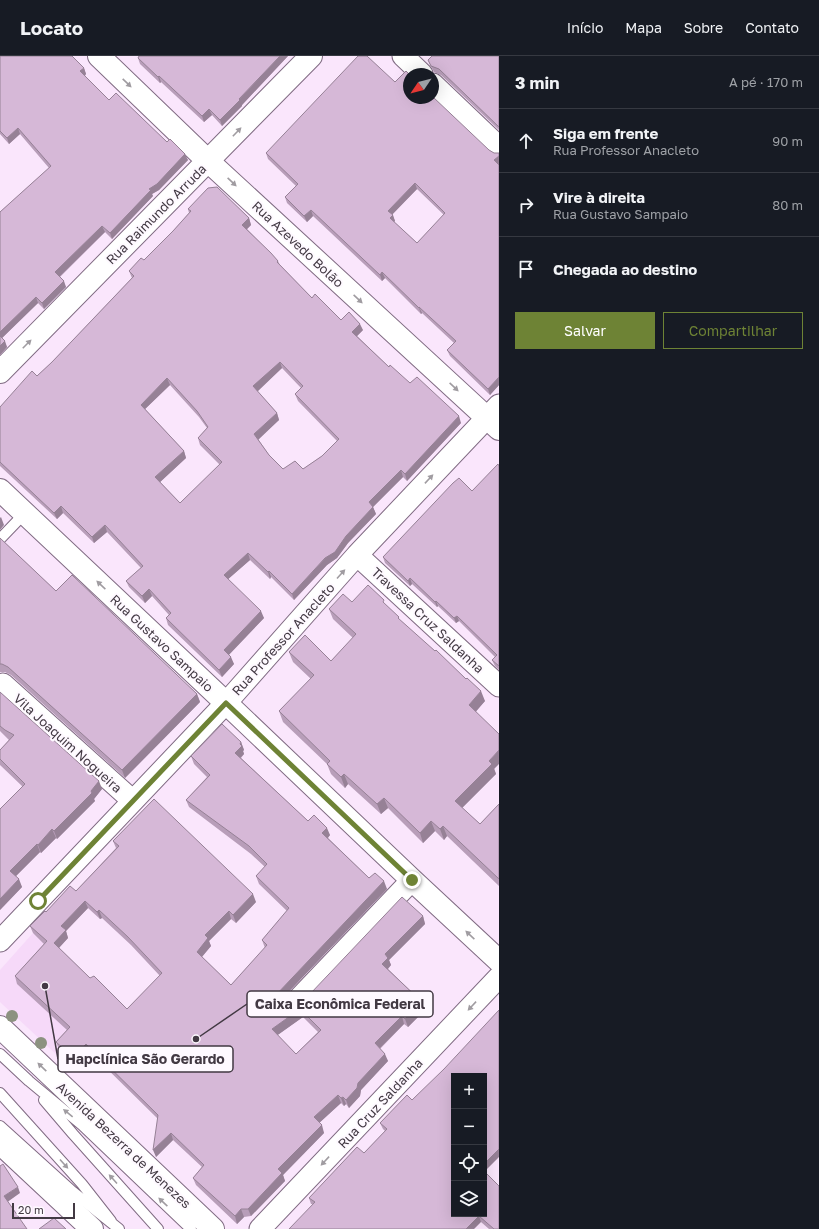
<!DOCTYPE html>
<html lang="pt">
<meta charset="utf-8">
<style>
body{margin:0;font-family:"Golos Text",sans-serif;background:#20242c;color:#f1f3f6}
.controls{position:absolute;right:12px;bottom:12px;display:grid;overflow:hidden;border-radius:0px;box-shadow:0 4px 16px #0002}
.controls button{width:36px;height:36px;display:grid;place-items:center;padding:0;border:0;border-bottom:1px solid #363941;background:#171b24;color:#f1f3f6;font:20px sans-serif}
.compass{position:absolute;left:403px;top:12px;width:36px;height:36px;border-radius:50%;background:#171b24;box-shadow:0 4px 16px #0002;rotate:235deg}
.scale{position:absolute;left:12px;bottom:10px;width:63px;box-sizing:border-box;padding-left:4px;border:2px solid #423943;border-top:0;font-size:11px;line-height:14px;white-space:nowrap;color:#423943;-webkit-text-stroke:3px #fef9ff;paint-order:stroke}
.stop{position:absolute;width:12px;height:12px;margin:-9px;border:3px solid #6e8335;border-radius:50%;background:#fff}
.stop.end{background:#6e8335;border-color:#fff;box-shadow:0 1px 4px #0008}
.list{margin:0;padding:0;list-style:none}
h2{display:flex;justify-content:space-between;align-items:center;height:52px;margin:0;padding:0 16px;font-size:17px}
h2 small{font-size:13px;font-weight:400;color:#9ea1a6}
.list li{display:grid;grid-template-columns:26px 1fr auto;gap:12px;align-items:center;box-sizing:border-box;height:64px;padding:0 16px;border-top:1px solid #363941}
.list b{display:block;font-size:15px;white-space:nowrap}
.list p{margin:0;font-size:13px;white-space:nowrap;color:#9ea1a6}
.list em{font-size:13px;font-style:normal;color:#9ea1a6}
.actions{display:flex;gap:8px;padding:12px 16px}
.actions a{flex:1;padding:9px 0;border:1px solid #6e8335;border-radius:0px;text-align:center;font-size:14px;color:#6e8335}
.actions .main{background:#6e8335;color:#fff}
.icon{flex:none;width:22px;height:22px;fill:none;stroke:currentColor;stroke-width:2;stroke-linecap:round;stroke-linejoin:round}
.map{position:relative;flex:none;width:499px;height:1173px;overflow:hidden}
header{display:flex;align-items:center;gap:24px;box-sizing:border-box;height:56px;padding:0 20px;background:#171b24;border-bottom:1px solid #363941}
header strong{font-size:19px}
nav{display:flex;gap:22px;margin-inline-start:auto;font-size:14px}
main{display:flex}
aside{flex:1;background:#171b24}
.map>svg:first-child{display:block}
</style>
<header>
<strong>Locato</strong>
<nav><a>Início</a><a>Mapa</a><a>Sobre</a><a>Contato</a></nav>
</header>
<main>
<div class="map">
<svg width="499" height="1173" viewBox="0 0 499 1173">
<rect width="100%" height="100%" fill="#fae6fc"/>
<!-- built -->
<path fill="#f6d9f9" d="M33 877 122 960 71 1012 0 946V914Z"/>
<g fill="none" stroke-linecap="round" stroke-linejoin="round">
<!-- lane casing -->
<g stroke="#806b83" stroke-width="12">
<path id="lane" d="M0 483 25 457
M0 998 29 1025 82 1069 191 1173
M0 1037 82 1128 111 1165
M44 1044 73 1078 158 1173
M0 1070 73 1136 119 1173"/>
</g>
<!-- street casing -->
<g stroke="#806b83" stroke-width="23">
<path id="street" d="M403 0 422 18
M433 28 499 91
M357 499 499 630
M3 628 133 745
M0 885 226 647 357 499 499 349
M286 956 412 824
M260 1173 499 921"/>
</g>
<!-- secondary casing -->
<g stroke="#806b83" stroke-width="24">
<path id="secondary" d="M99 0 208 105 499 373
M0 316 311 0
M0 434 226 647 412 824 499 905"/>
</g>
<!-- primary casing -->
<g stroke="#806b83" stroke-width="24">
<path id="primary" d="M0 971 213 1173
M0 1087 92 1173"/>
</g>
<!-- lane -->
<use href="#lane" stroke="#fff" stroke-width="10"/>
<!-- street -->
<use href="#street" stroke="#fff" stroke-width="21"/>
<!-- secondary -->
<use href="#secondary" stroke="#fff" stroke-width="22"/>
<!-- primary -->
<use href="#primary" stroke="#fff" stroke-width="22"/>
</g>
<!-- trees -->
<g fill="#8c9280">
<circle cx="12" cy="960" r="6"/>
<circle cx="41" cy="987" r="6"/>
</g>
<!-- wall -->
<path fill="#b89eb9" fill-rule="evenodd" d="M0 0 84 12 86 18 85 20 109 44 167 86 188 104 159 134 152 138 153 140 112 183 105 176 60 221 66 231 44 253 38 247 2 282 7 291 0 299V156L49 112 20 78 9 88 0 78Z
M139 0H288L242 49V50L222 70 212 59 204 66 161 26 160 27 140 8 138 2Z
M499 0V74L441 19 434 16 428 4Z
M395 26 489 94 494 97H499V108H498L499 109V329L490 339 450 300 447 294 454 287 422 257 421 258 385 222 382 225 313 160 307 166 287 147 285 141 296 130 268 103 266 97ZM417 133 444 159 417 187 394 166 395 165 392 158Z
M188 153 249 162 251 169 247 173 278 205 280 209 312 242 341 264 363 274 357 280 389 311 461 367 407 425 403 421 373 451 376 458 348 487 337 502 327 509 294 544 271 521 270 523 250 504 228 523 264 562 228 599 234 608 222 621 168 569 166 562 169 559 152 540 145 547 129 531 126 525 141 512 107 476 94 487 63 457 57 463 0 410V351L37 320 52 306 132 222 129 215 144 204 173 175 189 157ZM282 312 301 332 295 338 298 345 337 385 322 400 303 413H283L269 399 258 383 279 364 277 357 257 335ZM170 329 199 361 207 372 198 382 200 389 220 409 180 447 160 426 186 402 184 395 145 353Z
M499 410V614L495 610 492 604 495 601 459 565 456 567 438 550 437 551 412 528 410 530 385 507 383 501 472 435Z
M0 482 56 535 197 638 200 646 125 722 11 619 5 616H0Z
M352 546 386 549 400 564 485 645 476 655 496 718 462 752 480 768 499 748V830L447 780 444 784 435 775 423 787 388 752 381 758 348 728 345 732 331 718 327 708 283 666 279 655 311 623 293 606 289 596 331 605 353 582 333 563 329 553Z
M0 636 102 733 94 743 95 745 57 783 56 782 41 797 40 796 16 820 22 831 0 854 22 730 0 709V694L9 684 0 675Z
M241 686 244 694 243 695 244 698 241 702 308 765 330 779 328 782 369 822 387 833 277 948 274 954 275 957 281 960H287L292 957 423 860 425 868 389 904 391 909 388 913 422 946 425 954 408 971 404 968 380 993 388 1005 361 1034 360 1040 349 1052 346 1048 344 1050 341 1047 319 1067 324 1077 283 1119 285 1125 251 1160 244 1161 237 1168 196 1129 193 1122 202 1111 173 1084 156 1101 158 1063 89 995 76 1009 59 993 56 986 67 974 17 928 15 920 44 888 33 877 30 870 46 856 76 835 116 792 113 785 256 846 236 867 231 863 209 885 211 890 202 901 231 929 265 892 262 884 287 855 259 828 256 820 265 811 251 798 189 751 186 744 207 721 194 708 191 700ZM88 852 100 863 102 862 131 889 160 920 127 953 90 922 59 892 68 882 66 875ZM303 961 318 976 296 998 277 979Z
M380 1067 485 1115 499 1173H489L481 1166 311 1148 309 1142 364 1097 385 1075 383 1073Z"/>
<!-- shaded-wall -->
<path fill="#968196" d="M280 0H288L242 49V50L222 70 220 64Z
M84 12 86 18 83 21 80 15Z
M159 20 161 26 160 27 158 21Z
M209 53 212 59 204 66 202 60Z
M18 72 20 78 9 88 7 82Z
M185 98 188 104 159 134 152 138 153 140 112 183 110 177 149 133Z
M499 100V108L497 110 494 104Z
M415 127 417 133 390 161 388 155Z
M311 154 313 160 307 166 304 160Z
M393 159 395 165 392 168 390 162Z
M249 162 251 169 244 176 242 169Z
M102 170 105 176 58 222 55 216Z
M382 216 385 222 382 225 380 219Z
M64 225 66 231 44 253 42 247Z
M36 241 38 247 0 284V276Z
M419 251 422 257 421 258 419 252Z
M360 268 363 274 354 283 352 276Z
M5 285 7 291 0 299V290Z
M280 306 282 312 256 337 253 330Z
M499 321V329L490 339 488 333Z
M167 322 170 329 143 355 141 349Z
M277 357 279 364 257 385 254 378Z
M459 360 461 367 407 425 405 418Z
M184 395 186 402 158 428 155 421Z
M401 414 403 421 371 453 369 446Z
M61 450 63 457 57 463 54 457Z
M373 451 376 458 348 487 337 502 327 509 294 544 292 538Z
M1 461 4 469 0 474V462Z
M105 469 107 476 94 487 92 481Z
M248 497 250 504 226 525 224 519Z
M269 515 271 521 270 523 268 516Z
M410 522 412 528 410 530 408 525Z
M149 533 152 540 145 547 142 540Z
M436 545 438 550 437 551 435 546Z
M261 555 264 562 227 601 224 594Z
M457 560 459 565 456 567 454 562Z
M231 601 234 608 222 621 219 614Z
M481 635 485 645 473 659 469 649Z
M197 638 200 646 125 722 122 714Z
M241 686 244 694 243 695 244 698 238 704 235 697 240 688Z
M499 694V708L494 713 496 718 459 755 455 745 489 705Z
M344 718 348 728 345 732 341 721Z
M99 725 102 733 94 743 95 745 57 783 54 775 91 735Z
M384 742 388 752 381 758 377 748Z
M431 765 435 775 423 787 420 777Z
M443 770 447 780 444 784 440 773Z
M327 772 330 779 325 785 322 777Z
M52 773 56 782 41 797 38 789Z
M37 788 40 796 13 823 10 815Z
M19 823 22 831 0 854V843Z
M384 825 387 833 277 948 274 954V959L272 951V946L275 940Z
M253 838 256 846 236 867 233 859Z
M85 845 88 852 66 875 68 882 56 895 54 887 61 870Z
M99 854 102 862 100 863 97 856Z
M229 855 231 863 209 885 211 890 200 903 197 896 205 879Z
M423 860 425 868 389 904 391 909 385 916 382 908 385 898Z
M422 946 425 954 408 971 405 963Z
M300 953 303 961 275 981 272 973Z
M402 960 404 968 377 995 375 987Z
M86 988 89 995 76 1009 73 1001Z
M385 998 388 1005 361 1034 360 1040 349 1052 346 1044 358 1027Z
M338 1039 341 1047 317 1069 314 1061Z
M343 1041 346 1048 344 1050 341 1042Z
M322 1069 324 1077 283 1119 285 1125 251 1160 248 1153 278 1113Z
M171 1077 173 1084 156 1101 153 1094Z
M499 1093V1101L484 1116V1108Z
M18 1131 20 1137 6 1147 4 1140Z
M241 1153 244 1161 237 1168 235 1160Z
M479 1160 481 1166 474 1173H466Z"/>
<!-- building -->
<path fill="#d6b8d7" stroke="#968196" fill-rule="evenodd" d="M0 0H72L84 12 80 15 109 44 116 37 167 86 170 83 185 98 157 128 149 133 151 134 110 177 102 170 55 216 64 225 42 247 36 241 0 276V156L51 110 18 72 7 82 0 75Z
M139 0H280L239 43 240 44 220 64 209 53 202 60 159 20 158 21 138 2Z
M358 0H367L395 26 406 15 409 18V42H433V41L489 94 494 97H499V100L494 104 499 109V321L488 333 447 294 456 285 419 251V252L382 216 380 219 311 154 304 160 285 141 298 128 266 97ZM415 127 445 157 417 187 390 162 393 159 388 155Z
M432 0H499V71L439 13 431 10 428 4Z
M217 131 249 162 242 169 271 197 278 205 277 206 312 242 315 238 341 264 349 256 360 268 352 276 389 311 390 309 410 327 417 321 459 360 405 418 401 414 369 446 373 451 346 480 335 496 325 502 292 538 269 515 268 516 248 497 224 519 261 555 224 594 231 601 219 614 166 562 171 557 149 533 142 540 126 525 143 510 105 469 92 481 61 450 54 457 0 406V351L32 315 37 320 52 306 134 220 129 215 141 202 144 204 173 175 191 155 188 153 208 132ZM280 306 303 330 295 338 339 383 322 400 303 413 295 405 283 413 269 399 254 378 277 357 253 330ZM167 322 197 355 208 371 198 382 222 406 180 447 155 421 184 395 141 349Z
M0 280 5 285 0 290Z
M498 408 499 410V610L492 604 497 599 457 560 454 562 436 545 435 546 410 522 408 525 383 501 453 427 459 422 472 435Z
M0 482 56 535 72 519 197 638 122 714 8 611 2 608H0Z
M368 529 384 544 383 546 399 561 398 562 435 595 436 594 466 623 467 622 481 635 469 649 499 678V694L489 705 492 708 455 745 480 768 499 748V823L443 770 440 773 431 765 420 777 384 742 377 748 344 718 341 721 327 708 330 705 279 655 314 619 289 596 305 579 331 605 356 578 329 553 343 538 352 546Z
M0 636 99 725 91 735 92 737 54 775 52 773 38 789 37 788 10 815 19 823 0 843V753L25 728 0 703V694L14 679 5 674 0 670Z
M222 668 241 686 240 688 242 690 235 697 308 765 314 759 327 772 322 777 369 822 375 817 384 825 275 940 272 946V951L275 957 281 960H287L292 957 402 841 423 860 385 898 388 902 382 908 422 946 405 963 402 960 375 987 385 998 358 1027 357 1032 346 1044 343 1041 341 1042 338 1039 314 1061 322 1069 278 1113 282 1117 248 1153H241L235 1160 193 1122 204 1109 171 1077 153 1094 158 1059 86 988 73 1001 56 986 70 971 15 920 47 885 30 870 45 855 46 856 70 830 76 835 119 790 113 785 154 743 253 838 233 859 229 855 205 879 208 882 197 896 231 929 267 889 262 884 289 852 256 820 267 808 249 790 186 744 210 719 191 700ZM85 845 97 856 99 854 128 881 162 917 127 953 94 920 90 922 54 887 66 874 61 870ZM300 953 321 974 296 998 272 973Z
M499 954V1093L484 1108V1020H454V1158H484V1115L499 1130V1173H494L479 1160 466 1173H289L315 1146 309 1142 357 1091 364 1097 387 1073 380 1067 407 1039 412 1044 444 1013Z
M3 1108 18 1131 4 1140 27 1173H0V1110Z
M54 1162 66 1173H39Z"/>
<!-- one-way arrows -->
<defs><path id="oneway-solid" d="M-6-.8H1V-3.2L6.5 0L1 3.2V.8H-6Z"/></defs>
<g fill="#a09ca1">
<use href="#oneway-solid" transform="translate(127 27) rotate(44)"/>
<use href="#oneway-solid" transform="translate(237 76) rotate(-46)"/>
<use href="#oneway-solid" transform="translate(232 126) rotate(43)"/>
<use href="#oneway-solid" transform="translate(358 243) rotate(43)"/>
<use href="#oneway-solid" transform="translate(27 288) rotate(-45)"/>
<use href="#oneway-solid" transform="translate(454 331) rotate(43)"/>
<use href="#oneway-solid" transform="translate(429 423) rotate(-47)"/>
<use href="#oneway-solid" transform="translate(341 518) rotate(-48)"/>
<use href="#oneway-solid" transform="translate(101 529) rotate(-137)"/>
<use href="#oneway-solid" transform="translate(470 879) rotate(-137)"/>
<use href="#oneway-solid" transform="translate(472 950) rotate(133)"/>
<use href="#oneway-solid" transform="translate(42 1011) rotate(-136)"/>
<use href="#oneway-solid" transform="translate(68 1057) rotate(-141)"/>
<use href="#oneway-solid" transform="translate(325 1105) rotate(133)"/>
<use href="#oneway-solid" transform="translate(64 1108) rotate(48)"/>
<use href="#oneway-solid" transform="translate(113 1123) rotate(-132)"/>
<use href="#oneway-solid" transform="translate(163 1146) rotate(-137)"/>
</g>
<g fill="none" stroke-linecap="round" stroke-linejoin="round">
<!-- route -->
<path stroke="#6e8335" stroke-width="5" d="M38 845 226 647 412 824"/>
</g>
<g text-anchor="middle" dominant-baseline="central" stroke-width="4" stroke-linejoin="round" paint-order="stroke">
<!-- street labels -->
<g font-size="13" fill="#423943" stroke="#fef9ff">
<text transform="translate(156 158) rotate(-45)">Rua Raimundo Arruda</text>
<text transform="translate(298 188) rotate(43)">Rua Azevedo Bolão</text>
<text transform="translate(428 564) rotate(43)">Travessa Cruz Saldanha</text>
<text transform="translate(283 583) rotate(-48)">Rua Professor Anacleto</text>
<text transform="translate(162 587) rotate(43)">Rua Gustavo Sampaio</text>
<text transform="translate(68 687) rotate(42)">Vila Joaquim Nogueira</text>
<text transform="translate(380 1047) rotate(-47)">Rua Cruz Saldanha</text>
<text transform="translate(124 1089) rotate(43)">Avenida Bezerra de Menezes</text>
</g>
</g>
<!-- callouts -->
<path fill="none" stroke="#423943" stroke-width="1.5" d="M196 983L247 948M45 930L58 1003"/>
<g fill="#423943" stroke="#fef9ff" stroke-width="1.5">
<circle cx="196" cy="983" r="4"/>
<circle cx="45" cy="930" r="4"/>
</g>
<g fill="#fef9ff" stroke="#423943" stroke-width="1.5">
<rect x="247" y="935" width="186" height="26" rx="4"/>
<rect x="58" y="990" width="175" height="26" rx="4"/>
</g>
<g font-size="14" text-anchor="middle" font-weight="bold" fill="#423943">
<text x="340" y="953">Caixa Econômica Federal</text>
<text x="145" y="1008">Hapclínica São Gerardo</text>
</g>
</svg>
<div class="controls">
<button>+</button>
<button>−</button>
<button><svg class="icon" aria-label="locate" viewBox="0 0 24 24"><circle cx="12" cy="12" r="6"/><path d="M12 2v4M12 18v4M2 12h4M18 12h4"/></svg></button>
<button><svg class="icon" aria-label="layers" viewBox="0 0 24 24"><path d="M12 4l9 5-9 5-9-5zM3 14l9 5 9-5"/></svg></button>
</div>
<svg class="compass" viewBox="-18 -18 36 36"><path d="M0-13l5 13h-10z" fill="#e53935"/><path d="M0 13l5-13h-10z" fill="#9ea1a6"/></svg>
<div class="scale">20 m</div>
<div class="stop" style="left:38px;top:845px"></div>
<div class="stop end" style="left:412px;top:824px"></div>
</div>
<aside>
<h2>3 min<small>A pé · 170 m</small></h2>
<ul class="list">
<li><svg class="icon" aria-label="ahead" viewBox="0 0 24 24"><path d="M12 20V5M6 11l6-6 6 6"/></svg><div><b>Siga em frente</b><p>Rua Professor Anacleto</p></div><em>90 m</em></li>
<li><svg class="icon" aria-label="right" viewBox="0 0 24 24"><path d="M7 20v-9h11M14 6l5 5-5 5"/></svg><div><b>Vire à direita</b><p>Rua Gustavo Sampaio</p></div><em>80 m</em></li>
<li><svg class="icon" aria-label="arrive" viewBox="0 0 24 24"><path d="M6 21V4h12l-3 4 3 4H6"/></svg><div><b>Chegada ao destino</b></div></li>
</ul>
<div class="actions"><a class="main">Salvar</a><a>Compartilhar</a></div>
</aside>
</main>
